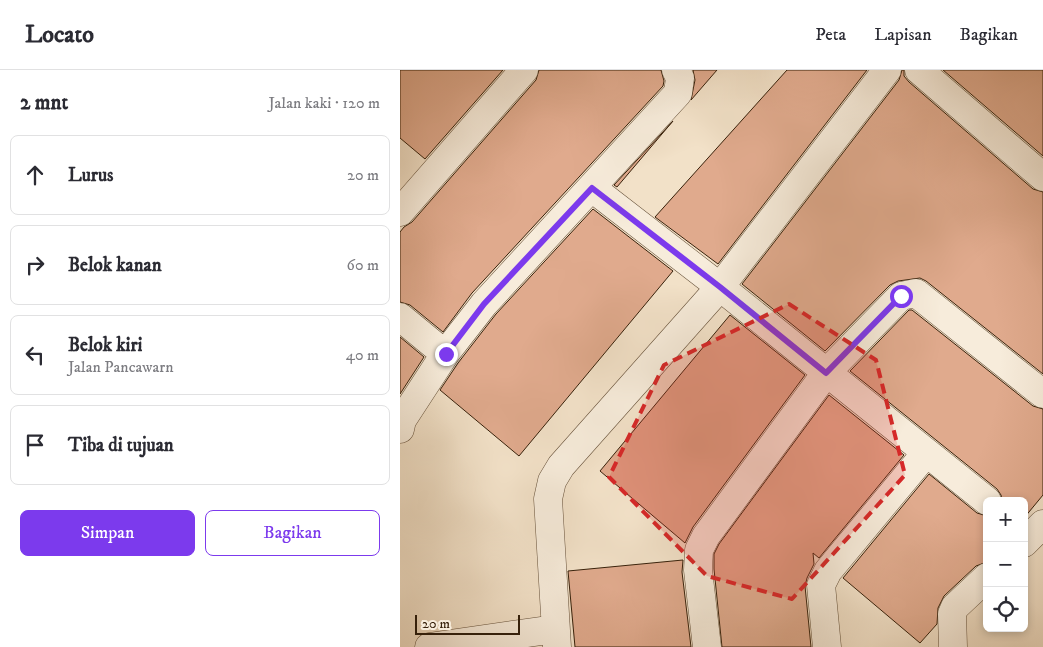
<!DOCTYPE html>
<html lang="id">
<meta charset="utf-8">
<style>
body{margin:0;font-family:"IM FELL DW Pica",serif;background:#f2f2f3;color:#2b2b33}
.controls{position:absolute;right:15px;bottom:15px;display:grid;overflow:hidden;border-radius:8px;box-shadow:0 2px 8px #0003}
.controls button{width:45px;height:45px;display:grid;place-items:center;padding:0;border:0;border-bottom:1px solid #e1e1e2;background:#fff;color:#2b2b33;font:25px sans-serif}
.scale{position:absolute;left:15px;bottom:12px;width:105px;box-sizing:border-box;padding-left:5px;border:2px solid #37210b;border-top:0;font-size:14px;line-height:18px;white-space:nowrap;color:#37210b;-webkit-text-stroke:4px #f7ecdb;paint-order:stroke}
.stop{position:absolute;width:15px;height:15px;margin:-11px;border:4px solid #7c3aed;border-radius:50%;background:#fff}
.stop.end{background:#7c3aed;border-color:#fff;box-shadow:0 1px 5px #0008}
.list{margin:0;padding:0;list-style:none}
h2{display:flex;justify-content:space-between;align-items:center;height:65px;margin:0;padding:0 20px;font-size:21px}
h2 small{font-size:16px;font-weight:400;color:#7c7c81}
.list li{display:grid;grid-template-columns:32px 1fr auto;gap:15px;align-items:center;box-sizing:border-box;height:80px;margin:0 10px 10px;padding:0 10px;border:1px solid #e1e1e2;border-radius:8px}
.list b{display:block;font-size:19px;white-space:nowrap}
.list p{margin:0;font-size:16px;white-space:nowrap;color:#7c7c81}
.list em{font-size:16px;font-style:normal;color:#7c7c81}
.actions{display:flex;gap:10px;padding:15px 20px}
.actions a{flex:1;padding:11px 0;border:1px solid #7c3aed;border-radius:8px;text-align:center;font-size:18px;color:#7c3aed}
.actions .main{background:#7c3aed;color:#fff}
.icon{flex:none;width:28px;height:28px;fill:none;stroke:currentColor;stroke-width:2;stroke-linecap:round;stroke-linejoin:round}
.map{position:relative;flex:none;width:643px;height:577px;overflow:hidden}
header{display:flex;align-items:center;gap:30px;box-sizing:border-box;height:70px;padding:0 25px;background:#fff;border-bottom:1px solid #e1e1e2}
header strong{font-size:24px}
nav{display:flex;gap:28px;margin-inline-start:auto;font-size:18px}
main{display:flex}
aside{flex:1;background:#fff}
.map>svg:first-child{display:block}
</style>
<header>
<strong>Locato</strong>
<nav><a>Peta</a><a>Lapisan</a><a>Bagikan</a></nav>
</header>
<main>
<aside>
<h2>2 mnt<small>Jalan kaki · 120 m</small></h2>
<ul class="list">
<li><svg class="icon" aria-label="ahead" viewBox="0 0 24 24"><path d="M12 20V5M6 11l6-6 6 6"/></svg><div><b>Lurus</b></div><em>20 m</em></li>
<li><svg class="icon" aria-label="right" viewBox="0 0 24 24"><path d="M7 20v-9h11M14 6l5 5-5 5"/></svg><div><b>Belok kanan</b></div><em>60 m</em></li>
<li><svg class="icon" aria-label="left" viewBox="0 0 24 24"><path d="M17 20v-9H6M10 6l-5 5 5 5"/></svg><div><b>Belok kiri</b><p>Jalan Pancawarn</p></div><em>40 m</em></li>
<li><svg class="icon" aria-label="arrive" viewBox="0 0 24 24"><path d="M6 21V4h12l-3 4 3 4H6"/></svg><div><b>Tiba di tujuan</b></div></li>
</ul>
<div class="actions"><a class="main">Simpan</a><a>Bagikan</a></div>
</aside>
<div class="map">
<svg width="643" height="577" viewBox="0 0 643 577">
<rect width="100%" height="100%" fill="#f2e1c8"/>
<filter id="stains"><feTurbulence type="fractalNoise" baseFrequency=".004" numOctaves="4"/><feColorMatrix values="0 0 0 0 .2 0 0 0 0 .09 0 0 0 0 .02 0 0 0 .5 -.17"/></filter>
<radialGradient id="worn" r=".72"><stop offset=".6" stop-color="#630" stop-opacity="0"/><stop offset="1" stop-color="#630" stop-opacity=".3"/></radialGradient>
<!-- building -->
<path fill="#e0aa8d" stroke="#37210b" d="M0 0H103L25 89 0 68Z
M139 0H261L264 11 263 16 72 223 43 262 10 235 0 232V162L4 157 12 152 136 10Z
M293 0H317L291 30 295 10Z
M387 0H467L318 194 255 147Z
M502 0H504V6L509 12 633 119 643 122V304L526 211 520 208 498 211 490 215 425 281 342 214 499 10Z
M543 0H643V86Z
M273 51 217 117 214 115Z
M193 139 273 201 119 386 40 320 58 293 96 244Z
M509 240H512L633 336 643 339V425L624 448V431H602L601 425 597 419 450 301Z
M330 245 405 305 293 457 285 473 200 401Z
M0 267 24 287 0 324Z
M429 325 504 385 419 488 413 483 414 494 407 508 405 516 411 577H322L314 499V484L319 474Z
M529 404 577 443 587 446V492L576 496 544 526 538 538 537 554 520 573 443 508Z
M283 490 282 502 291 577H175L168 501Z"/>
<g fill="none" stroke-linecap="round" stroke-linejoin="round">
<!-- street casing -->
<g stroke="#66513a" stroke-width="29">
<path id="street" d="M519 0 643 107
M192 118 320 217 587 431
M0 142 124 0
M0 247 45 284
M0 359 2 350 45 284 84 234 278 23 280 8 276 0
M624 473 643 454
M29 577 155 559
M157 577 148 429 152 411 161 396 320 217 487 0
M307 577 298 500 299 480 306 466 426 303 501 226 516 223 643 324
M427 577 421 515 428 501 526 383
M553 577 552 544 555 537 587 507"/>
</g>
<!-- street -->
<use href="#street" stroke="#f7ecdb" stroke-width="28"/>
</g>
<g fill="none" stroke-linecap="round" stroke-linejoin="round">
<!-- route -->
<path stroke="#7c3aed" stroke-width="6" d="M46 284 84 234 192 118 320 217 426 303 501 226"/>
</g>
<!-- marked area -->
<path fill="#d62828" fill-opacity="0.2" stroke="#d62828" stroke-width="4" stroke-dasharray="10 6" stroke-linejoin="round" d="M389 234 476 290 505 405 392 529 307 506 209 407 264 295Z"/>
<rect width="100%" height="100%" filter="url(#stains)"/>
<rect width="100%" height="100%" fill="url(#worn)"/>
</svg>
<div class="controls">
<button>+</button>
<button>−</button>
<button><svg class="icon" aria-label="locate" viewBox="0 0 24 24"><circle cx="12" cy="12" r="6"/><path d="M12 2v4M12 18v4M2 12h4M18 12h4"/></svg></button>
</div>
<div class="scale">20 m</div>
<div class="stop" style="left:501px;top:226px"></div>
<div class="stop end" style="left:46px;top:284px"></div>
</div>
</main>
